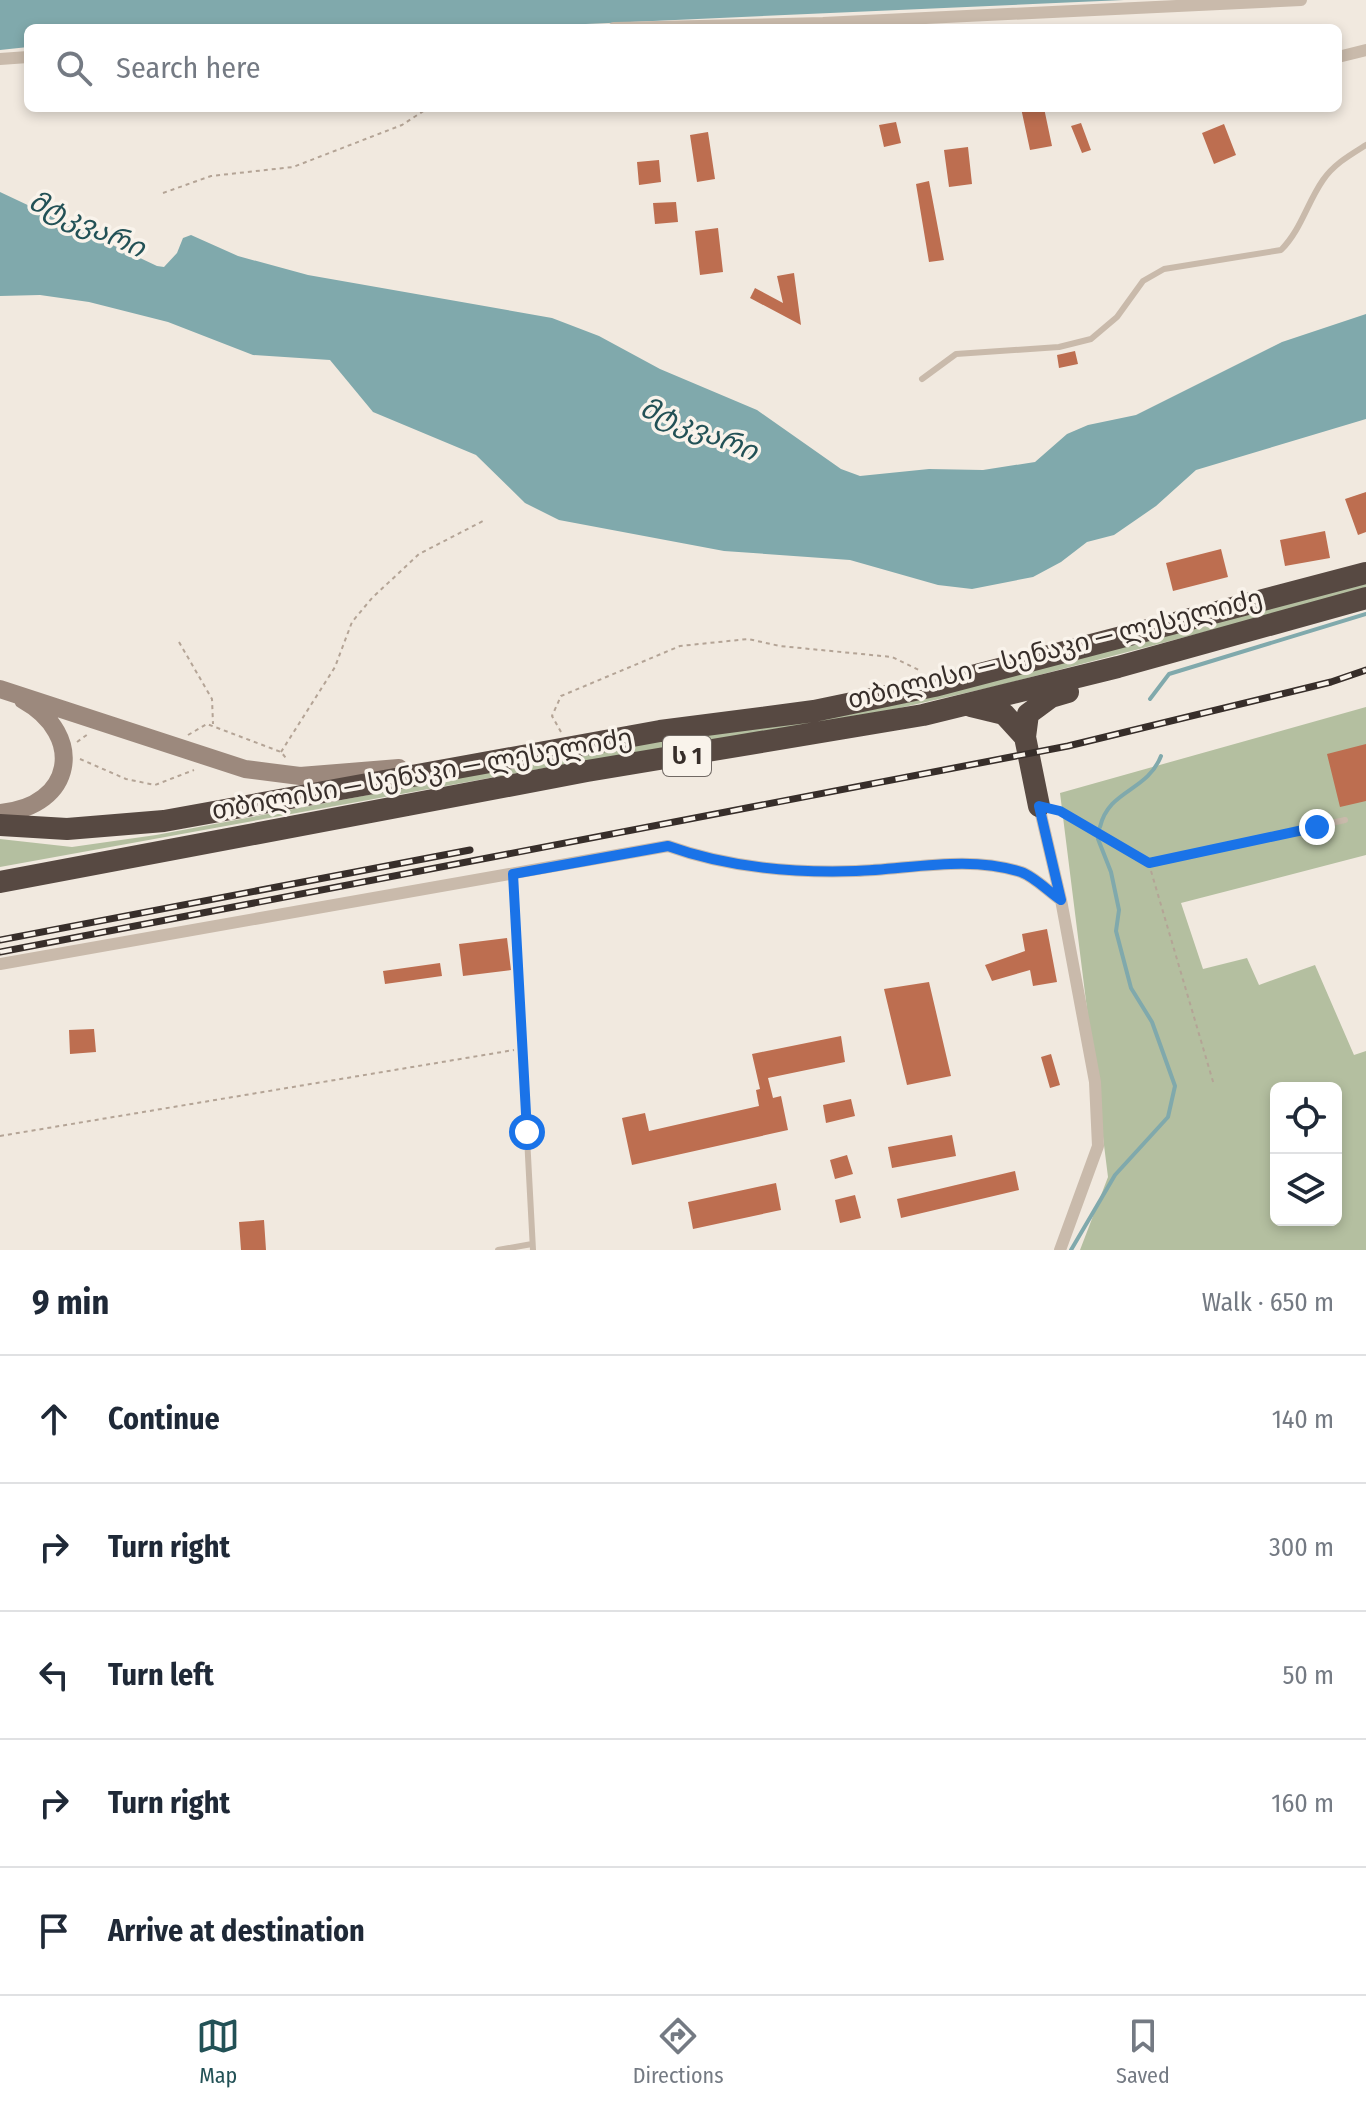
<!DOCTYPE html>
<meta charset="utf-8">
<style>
body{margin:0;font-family:"Fira Sans Condensed","Noto Sans Georgian",sans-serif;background:#f2f2f3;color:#1f2937}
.controls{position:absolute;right:24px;bottom:24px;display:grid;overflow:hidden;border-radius:12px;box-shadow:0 4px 12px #0003}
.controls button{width:72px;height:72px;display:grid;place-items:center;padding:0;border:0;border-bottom:2px solid #e0e1e3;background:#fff;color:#1f2937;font:40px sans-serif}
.stop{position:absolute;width:24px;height:24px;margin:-18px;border:6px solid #1a73e8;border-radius:50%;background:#fff}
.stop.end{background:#1a73e8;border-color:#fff;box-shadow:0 2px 8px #0008}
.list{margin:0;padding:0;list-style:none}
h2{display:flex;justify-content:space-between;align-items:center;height:104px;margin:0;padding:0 32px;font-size:34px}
h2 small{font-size:26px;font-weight:400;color:#747a83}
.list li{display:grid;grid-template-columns:52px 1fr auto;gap:24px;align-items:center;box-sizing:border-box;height:128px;padding:0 32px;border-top:2px solid #e0e1e3}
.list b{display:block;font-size:30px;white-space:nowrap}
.list em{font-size:26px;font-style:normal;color:#747a83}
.icon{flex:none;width:44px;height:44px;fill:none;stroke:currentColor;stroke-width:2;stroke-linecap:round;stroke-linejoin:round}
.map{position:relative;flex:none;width:1366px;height:1250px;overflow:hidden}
.search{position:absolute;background:#fff;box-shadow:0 4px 12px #0003;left:24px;right:24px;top:24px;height:88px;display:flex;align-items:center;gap:20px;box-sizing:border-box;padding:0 28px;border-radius:12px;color:#747a83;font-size:30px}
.sheet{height:744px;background:#fff}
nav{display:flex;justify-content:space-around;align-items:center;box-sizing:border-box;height:112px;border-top:2px solid #e0e1e3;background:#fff;font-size:22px;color:#747a83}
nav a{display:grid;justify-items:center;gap:4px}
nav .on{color:#225156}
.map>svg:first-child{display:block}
</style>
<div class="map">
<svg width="1366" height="1250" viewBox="0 0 1366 1250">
<rect width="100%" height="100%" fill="#f1e9df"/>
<!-- green -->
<path fill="#b4bfa0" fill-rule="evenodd" d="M1366 580V590L1001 685 851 719 572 763 0 867V839L72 847 156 835 570 757Z
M1366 707V855L1181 903 1203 969 1247 958 1259 985 1315 965 1354 1055 1366 1051V1250H1080L1108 1177 1060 793ZM1276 1088H1336V1220H1276Z"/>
<!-- water -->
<path fill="#80a9ac" d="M0 0H1124L494 28H28V47L0 50Z
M0 192 157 266 164 267 177 253 183 238 191 235 238 256 308 275 552 318 599 336 660 369 757 410 841 469 860 476 929 469 983 470 1035 462 1067 434 1088 425 1136 415 1282 342 1366 314V419L1196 470 1156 506 1114 535 1087 542 1061 562 1033 577 972 589 938 585 850 560 724 551 559 520 525 503 476 455 373 412 330 360 253 355 168 322 89 302 40 295 0 296Z"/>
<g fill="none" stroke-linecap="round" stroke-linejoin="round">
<!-- stream -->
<path stroke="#80a9ac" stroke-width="4" d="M1150 699 1169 674 1366 614
M1100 827C1109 789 1147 792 1161 756
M1071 1250 1115 1175 1168 1117 1175 1086 1152 1022 1131 988 1116 931 1119 910 1111 872 1098 839"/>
</g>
<!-- building -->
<path fill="#bd6e50" d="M1021 108H1044L1052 146 1030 150Z
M896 122 901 143 884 147 879 125Z
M1081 123 1091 150 1082 153 1071 126Z
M1224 124 1236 155 1214 164 1202 133Z
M708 132 715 179 697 182 690 135Z
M968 147 972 184 949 187 944 150Z
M659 160 661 182 639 185 637 162Z
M929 181 944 260 929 262 916 184Z
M676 202 678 222 655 224 653 203Z
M718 228 723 272 700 275 695 231Z
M794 273 801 325 750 298 755 288 783 303 777 276Z
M1075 351 1078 364 1059 368 1057 355Z
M1366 492V532L1358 535 1345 499Z
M1325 531 1330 558 1285 566 1280 540Z
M1221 549 1228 577 1173 591 1166 563Z
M1366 744V801L1340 807 1327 754Z
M1047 929 1057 982 1033 986 1030 970 992 981 985 965 1025 951 1022 934Z
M507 938 511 970 463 976 459 944Z
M440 963 442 976 385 984 383 971Z
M929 982 951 1076 907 1085 884 989Z
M94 1029 96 1052 70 1054 69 1030Z
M841 1036 845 1062 768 1078 773 1098 781 1096 788 1130 632 1165 622 1118 645 1113 649 1131 759 1106 756 1090 760 1089 752 1054Z
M1051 1054 1060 1085 1050 1088 1041 1057Z
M851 1099 855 1116 826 1123 823 1105Z
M952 1135 956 1156 892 1168 888 1147Z
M847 1155 853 1174 835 1179 830 1160Z
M1015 1171 1019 1190 901 1218 897 1199Z
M776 1183 781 1210 693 1229 688 1202Z
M855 1195 861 1218 840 1223 835 1200Z
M264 1220 266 1250H241L239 1222Z"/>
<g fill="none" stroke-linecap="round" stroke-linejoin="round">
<!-- path -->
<path stroke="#b4a496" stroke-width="2" stroke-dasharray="4 4" stroke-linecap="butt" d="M163 193 211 176 293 167 402 125 428 108
M179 642 212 699 213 724
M561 732 552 716 561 696 680 646 748 639 780 646 892 657 919 670
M188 735 207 724 281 752 286 758
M77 742 88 734
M281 752 335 667 352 622 372 598 419 554 483 521
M80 759 126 779 155 785 194 770
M1151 871 1214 1085
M0 1136 514 1050"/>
<!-- service -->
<path stroke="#c9baab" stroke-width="6" d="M922 379 956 354 1059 347 1091 339 1117 317 1143 281 1164 269 1281 250C1301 230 1307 203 1323 180 1334 164 1350 155 1366 145
M1042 807 1060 811 1149 863 1345 820
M513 874 533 1250
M498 1250 532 1244"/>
<!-- minor -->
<path stroke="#c9baab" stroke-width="12" d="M614 28 823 23 1301 0
M1338 57 1366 50
M0 59 28 57
M1039 806 1061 900 1095 1082 1098 1146 1060 1250
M0 964 668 846C726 867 795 873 856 871 911 869 968 855 1021 872 1035 877 1049 892 1061 900"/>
<!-- secondary -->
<path stroke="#9c897d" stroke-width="18" d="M0 689 245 769 300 776 399 768
M0 813C74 807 86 735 23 700"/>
<!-- motorway -->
<path stroke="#574942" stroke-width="22" d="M971 706 1004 714 1025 737
M1039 806 1025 737 1028 714 1051 697 1068 692
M0 825 67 829 164 821 660 731 814 711 934 686 1366 573
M0 882 587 771 923 715 1118 667 1366 598"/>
<!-- rail casing -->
<g stroke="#372e2a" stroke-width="7">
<path id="rail" d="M0 940 470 850
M0 952 1068 746 1331 682 1366 670"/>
</g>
<!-- rail -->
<use href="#rail" stroke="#f9f3eb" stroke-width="4" stroke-dasharray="12" stroke-linecap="butt"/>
</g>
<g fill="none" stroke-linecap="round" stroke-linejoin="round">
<!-- route -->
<path stroke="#1a73e8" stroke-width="10" d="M527 1132 513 874 668 846C726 867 795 873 856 871 911 869 968 855 1021 872 1035 877 1049 892 1061 900L1039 806 1060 811 1149 863 1317 827"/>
</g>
<g text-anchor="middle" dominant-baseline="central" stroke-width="7" stroke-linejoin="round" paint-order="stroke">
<!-- shield labels -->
<rect fill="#f9f3eb" stroke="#716964" stroke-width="2" x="663" y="736" width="48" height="40" rx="6"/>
<g font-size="24" font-weight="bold" fill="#372e2a">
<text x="687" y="756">ს 1</text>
</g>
<!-- street labels -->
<g font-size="26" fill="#372e2a" stroke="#f9f3eb">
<text transform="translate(1055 649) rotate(-14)">თბილისი — სენაკი — ლესელიძე</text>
<text transform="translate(422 774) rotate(-10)">თბილისი — სენაკი — ლესელიძე</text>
</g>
<!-- water labels -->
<g font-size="28" font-style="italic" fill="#225156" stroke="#f9f3eb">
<text transform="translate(87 224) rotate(24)">მტკვარი</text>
<text transform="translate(699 429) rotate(22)">მტკვარი</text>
</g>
</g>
</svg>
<div class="controls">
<button><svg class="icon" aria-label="locate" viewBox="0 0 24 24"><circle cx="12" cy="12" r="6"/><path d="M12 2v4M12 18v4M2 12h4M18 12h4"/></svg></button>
<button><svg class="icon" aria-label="layers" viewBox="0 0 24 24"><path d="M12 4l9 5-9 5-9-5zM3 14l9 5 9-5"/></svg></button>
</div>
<div class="stop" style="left:527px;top:1132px"></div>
<div class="stop end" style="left:1317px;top:827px"></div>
<div class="search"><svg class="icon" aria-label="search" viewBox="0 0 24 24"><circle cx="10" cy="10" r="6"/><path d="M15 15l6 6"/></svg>Search here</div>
</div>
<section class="sheet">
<h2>9 min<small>Walk · 650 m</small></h2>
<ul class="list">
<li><svg class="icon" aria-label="ahead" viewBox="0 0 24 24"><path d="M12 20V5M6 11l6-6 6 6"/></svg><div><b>Continue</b></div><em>140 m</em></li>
<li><svg class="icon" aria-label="right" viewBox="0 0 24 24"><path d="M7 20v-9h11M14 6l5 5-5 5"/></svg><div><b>Turn right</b></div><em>300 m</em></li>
<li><svg class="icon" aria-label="left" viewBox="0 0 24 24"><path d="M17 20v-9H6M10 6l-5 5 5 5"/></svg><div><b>Turn left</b></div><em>50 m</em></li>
<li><svg class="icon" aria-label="right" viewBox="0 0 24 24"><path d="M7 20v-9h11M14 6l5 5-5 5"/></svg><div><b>Turn right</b></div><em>160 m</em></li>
<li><svg class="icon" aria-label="arrive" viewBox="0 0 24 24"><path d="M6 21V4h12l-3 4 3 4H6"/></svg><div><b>Arrive at destination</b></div></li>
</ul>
</section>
<nav>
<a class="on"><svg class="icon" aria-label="map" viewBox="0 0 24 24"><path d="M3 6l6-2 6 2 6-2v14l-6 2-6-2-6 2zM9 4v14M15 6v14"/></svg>Map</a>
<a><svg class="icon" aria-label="directions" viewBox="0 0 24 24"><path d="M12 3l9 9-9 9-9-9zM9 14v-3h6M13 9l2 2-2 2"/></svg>Directions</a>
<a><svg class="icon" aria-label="saved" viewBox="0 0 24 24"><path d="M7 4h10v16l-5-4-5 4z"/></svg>Saved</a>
</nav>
